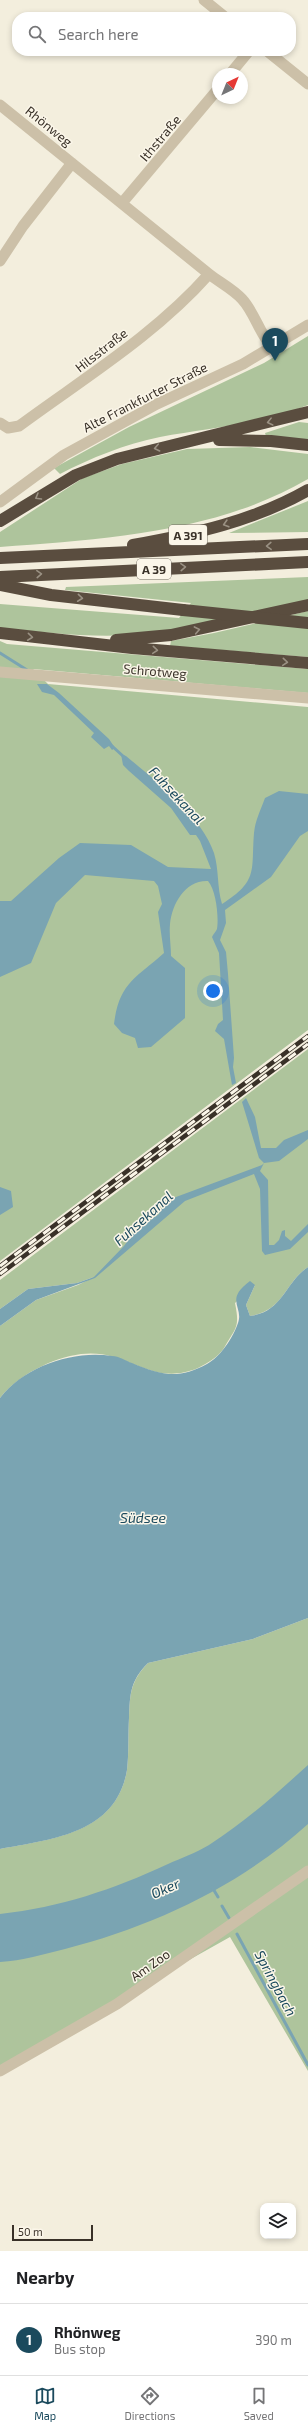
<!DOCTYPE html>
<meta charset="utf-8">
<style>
body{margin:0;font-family:"Exo 2",sans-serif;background:#f6f6f6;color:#202124}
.controls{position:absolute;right:12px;bottom:12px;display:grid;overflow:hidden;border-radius:8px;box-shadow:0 2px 6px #0003}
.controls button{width:36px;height:36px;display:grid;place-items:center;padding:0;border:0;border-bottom:1px solid #e0e0e0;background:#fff;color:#202124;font:20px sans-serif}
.compass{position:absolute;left:212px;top:68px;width:36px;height:36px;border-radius:50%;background:#fff;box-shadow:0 2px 6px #0003;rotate:43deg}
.scale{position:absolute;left:12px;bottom:10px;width:81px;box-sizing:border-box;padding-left:4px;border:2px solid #393128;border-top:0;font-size:11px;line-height:14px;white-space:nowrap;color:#393128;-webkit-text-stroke:3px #fbf6e9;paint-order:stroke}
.you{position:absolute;left:213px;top:991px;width:14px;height:14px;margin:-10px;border:3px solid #fff;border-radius:50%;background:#1a73e8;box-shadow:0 0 0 6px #1a73e833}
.badge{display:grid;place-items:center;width:26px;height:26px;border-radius:50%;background:#1b4a5d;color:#fff;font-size:13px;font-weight:700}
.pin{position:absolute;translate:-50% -33px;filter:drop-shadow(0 1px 2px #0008)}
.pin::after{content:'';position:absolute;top:21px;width:14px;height:12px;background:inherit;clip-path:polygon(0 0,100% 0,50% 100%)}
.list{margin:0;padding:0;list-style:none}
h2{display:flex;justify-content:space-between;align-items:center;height:52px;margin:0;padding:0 16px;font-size:17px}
h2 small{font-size:13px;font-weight:400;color:#757577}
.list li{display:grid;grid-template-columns:26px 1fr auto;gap:12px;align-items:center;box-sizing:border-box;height:72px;padding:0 16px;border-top:1px solid #e0e0e0}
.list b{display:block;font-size:15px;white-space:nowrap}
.list p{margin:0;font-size:13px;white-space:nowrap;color:#757577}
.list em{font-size:13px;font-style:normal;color:#757577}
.icon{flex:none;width:22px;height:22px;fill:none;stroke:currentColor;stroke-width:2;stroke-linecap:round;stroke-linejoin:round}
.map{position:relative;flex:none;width:308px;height:2251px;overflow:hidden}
.search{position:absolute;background:#fff;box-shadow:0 2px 6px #0003;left:12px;right:12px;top:12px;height:44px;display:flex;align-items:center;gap:10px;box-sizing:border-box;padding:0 14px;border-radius:16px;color:#757577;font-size:15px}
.sheet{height:124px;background:#fff}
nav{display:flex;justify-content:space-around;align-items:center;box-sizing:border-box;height:56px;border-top:1px solid #e0e0e0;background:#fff;font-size:11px;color:#757577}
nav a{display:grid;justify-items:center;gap:2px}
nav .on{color:#1b4a5d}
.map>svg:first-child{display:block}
</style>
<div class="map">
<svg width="308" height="2251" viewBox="0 0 308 2251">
<rect width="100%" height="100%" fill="#f3eedd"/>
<!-- green -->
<path fill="#aec49c" d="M308 336V405C261 424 209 428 160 437 125 444 91 458 60 474L54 468 129 427 264 363Z
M299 422 308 423V440L266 436 265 433Z
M250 447 308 454V479C215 533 105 539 0 547V532L83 478 122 464 187 449Z
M308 501V532L229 533Z
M308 577V600C250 614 191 630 131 635 88 638 43 632 0 628V604L179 618 191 603 65 590 66 587Z
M308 611V657L170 646 171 641 214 633Z
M0 641 7 644 308 669V693L33 669 48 684 308 707V1030L0 1261Z
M308 1049V1267C284 1283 285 1310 250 1316L246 1305 255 1285 235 1303C240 1328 236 1327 224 1348 218 1357 208 1363 198 1368 150 1388 128 1348 81 1354 52 1358 18 1375 0 1398V1326L36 1300 78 1285 94 1277 77 1283 28 1289 0 1309V1280Z
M308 1618V2071L230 1937 0 2066V1849C51 1839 116 1834 127 1770 129 1754 128 1735 129 1718 130 1694 130 1682 148 1663L253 1639Z"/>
<!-- water -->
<path fill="#7aa4b2" d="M37 684H47L59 693 109 739 115 748 112 750 109 746 104 749 91 737 94 733 54 695 42 692Z
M121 754 126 756C156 781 201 815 214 853 219 869 217 888 222 904 259 881 251 870 254 833 255 821 261 809 265 798L279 791 308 794V831L300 836 271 877 225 910 226 923 220 940 226 952 228 974 234 1058 233 1067 236 1083 232 1085 224 1039 215 1031 218 1024 223 1020 219 953 212 937C213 934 216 932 217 929 219 917 216 890 208 881 185 880 172 904 170 924 169 935 171 946 171 956L185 968V1018L151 1047 138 1048 135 1038 122 1033 114 1024C119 983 136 978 164 953L158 912 162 904 158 886 154 881 85 875 56 903 31 963 0 977V901H11L59 858 80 843 131 845 168 867 211 869 200 841 196 835H190L171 808 129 771 123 765Z
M246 1098 255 1117 261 1148H276L284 1140 308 1130V1139L279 1161 264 1163 260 1171 268 1180 269 1245H274L279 1240 282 1231 285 1230V1236L291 1241 308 1224V1232L290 1249 265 1255 262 1251 260 1189 254 1174 185 1201 95 1278 36 1300 0 1326V1309L28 1289 77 1283 94 1277 124 1246 135 1231 159 1214 161 1209 176 1197 262 1165 264 1163 259 1158 242 1102Z
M0 1187 11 1191 13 1207 0 1215Z
M308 1267V1618L253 1639 148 1663C130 1681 130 1694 129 1718 128 1735 129 1754 127 1770 116 1834 52 1839 0 1849V1398C25 1366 73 1350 112 1356 119 1356 126 1361 132 1363 161 1375 178 1380 207 1364 220 1357 233 1338 238 1323 244 1307 224 1300 250 1281L255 1285 246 1305 250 1316C283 1312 285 1282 308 1267Z
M308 1765V1824C240 1886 154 1926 65 1949 44 1954 22 1961 0 1962V1914C61 1907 112 1890 168 1864 181 1858 196 1853 209 1845 245 1822 276 1794 308 1765Z"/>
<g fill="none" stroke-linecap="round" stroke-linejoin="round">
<!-- stream -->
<path stroke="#7aa4b2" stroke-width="3" d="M0 653 27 670
M112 746 124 757
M212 1887 218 1897
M222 1906 229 1918
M237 1934 308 2065"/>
<!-- minor -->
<path stroke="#ccc0a8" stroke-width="11" d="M204 0 225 17
M267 51 308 84
M230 74 249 51
M0 105 209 274C219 282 233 289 242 299 255 313 259 333 272 347
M122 203 218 89
M0 261 23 226 72 163
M0 423 8 428 19 426C84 378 155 335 209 274
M0 672 308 698
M0 2071 117 2004 308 1871"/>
<!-- tertiary -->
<path stroke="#ccc0a8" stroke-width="11" d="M0 502 64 455 157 404 243 364 308 325"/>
<!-- motorway -->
<path stroke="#5a4d3f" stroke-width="12" d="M219 440 271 441 308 445
M0 521 76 475 117 459 308 412
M133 545C194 534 254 521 308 490
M0 558 308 544
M0 577 308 562
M0 585 51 595 183 610
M0 633 132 648 308 663
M116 640 171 635 308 605"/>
<!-- rail casing -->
<g stroke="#393128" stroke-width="4.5">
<path id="rail" d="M0 1266 308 1036
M0 1274 308 1044"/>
</g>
<!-- rail -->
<use href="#rail" stroke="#fbf6e9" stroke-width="3" stroke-dasharray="9" stroke-linecap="butt"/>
<!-- motorway-bridge -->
<path stroke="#5a4d3f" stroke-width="12" d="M183 610 308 623"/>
</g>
<!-- one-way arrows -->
<defs><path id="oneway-chevron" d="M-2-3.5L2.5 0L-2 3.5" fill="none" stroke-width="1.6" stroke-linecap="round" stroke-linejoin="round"/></defs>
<g stroke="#9a9183">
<use href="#oneway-chevron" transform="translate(270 422) rotate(166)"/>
<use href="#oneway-chevron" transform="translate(157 448) rotate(168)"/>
<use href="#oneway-chevron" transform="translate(38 497) rotate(150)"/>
<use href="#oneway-chevron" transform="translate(226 524) rotate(164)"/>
<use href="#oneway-chevron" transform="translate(269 546) rotate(178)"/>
<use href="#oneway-chevron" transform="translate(183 567) rotate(-3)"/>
<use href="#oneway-chevron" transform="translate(39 574) rotate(-3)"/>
<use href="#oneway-chevron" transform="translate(80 598) rotate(6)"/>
<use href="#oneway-chevron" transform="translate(197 630) rotate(-11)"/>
<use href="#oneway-chevron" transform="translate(30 637) rotate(6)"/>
<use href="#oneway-chevron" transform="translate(155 650) rotate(5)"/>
<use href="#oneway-chevron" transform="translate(285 662) rotate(5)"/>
</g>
<g text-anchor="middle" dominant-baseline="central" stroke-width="3" stroke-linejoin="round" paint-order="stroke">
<!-- shield labels -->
<g fill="#fbf6e9" stroke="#736c62" stroke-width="1">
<rect x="169" y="525" width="38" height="20" rx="3"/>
<rect x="137" y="559" width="34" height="20" rx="3"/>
</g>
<g font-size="12" font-weight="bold" fill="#393128">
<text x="188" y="535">A 391</text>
<text x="154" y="569">A 39</text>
</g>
<!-- street labels -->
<g font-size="13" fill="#393128" stroke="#fbf6e9">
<text transform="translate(49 126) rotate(39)">Rhönweg</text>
<text transform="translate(160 138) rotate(-50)">Ithstraße</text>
<text transform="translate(101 350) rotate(-38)">Hilsstraße</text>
<text transform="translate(145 397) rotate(-27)">Alte Frankfurter Straße</text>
<text transform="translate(155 671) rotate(5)">Schrotweg</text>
<text transform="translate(150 1965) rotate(-35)">Am Zoo</text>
</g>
<!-- water labels -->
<g font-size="14" font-style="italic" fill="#1b4a5d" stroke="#fbf6e9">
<text transform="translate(177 795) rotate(47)">Fuhsekanal</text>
<text transform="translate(143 1218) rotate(-42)">Fuhsekanal</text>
<text x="143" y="1517">Südsee</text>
<text transform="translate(165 1888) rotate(-24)">Oker</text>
<text transform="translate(276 1983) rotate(62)">Springbach</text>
</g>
</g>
</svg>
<div class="controls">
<button><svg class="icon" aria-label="layers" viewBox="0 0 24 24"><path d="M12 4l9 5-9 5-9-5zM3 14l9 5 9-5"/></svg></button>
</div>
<svg class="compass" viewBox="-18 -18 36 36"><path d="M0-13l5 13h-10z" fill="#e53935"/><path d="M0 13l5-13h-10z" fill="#757577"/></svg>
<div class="scale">50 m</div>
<div class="you"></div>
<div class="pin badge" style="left:275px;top:361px">1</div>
<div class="search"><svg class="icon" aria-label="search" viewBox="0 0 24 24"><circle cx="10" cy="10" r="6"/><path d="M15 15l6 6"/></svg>Search here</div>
</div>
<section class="sheet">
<h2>Nearby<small></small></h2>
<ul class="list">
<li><span class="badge">1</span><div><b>Rhönweg</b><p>Bus stop</p></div><em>390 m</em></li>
</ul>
</section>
<nav>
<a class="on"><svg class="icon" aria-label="map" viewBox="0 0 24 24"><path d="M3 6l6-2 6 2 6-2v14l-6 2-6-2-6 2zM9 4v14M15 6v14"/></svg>Map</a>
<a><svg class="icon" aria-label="directions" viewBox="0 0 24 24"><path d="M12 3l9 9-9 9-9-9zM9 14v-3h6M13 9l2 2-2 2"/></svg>Directions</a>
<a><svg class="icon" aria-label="saved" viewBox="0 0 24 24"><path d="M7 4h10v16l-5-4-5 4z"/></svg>Saved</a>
</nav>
